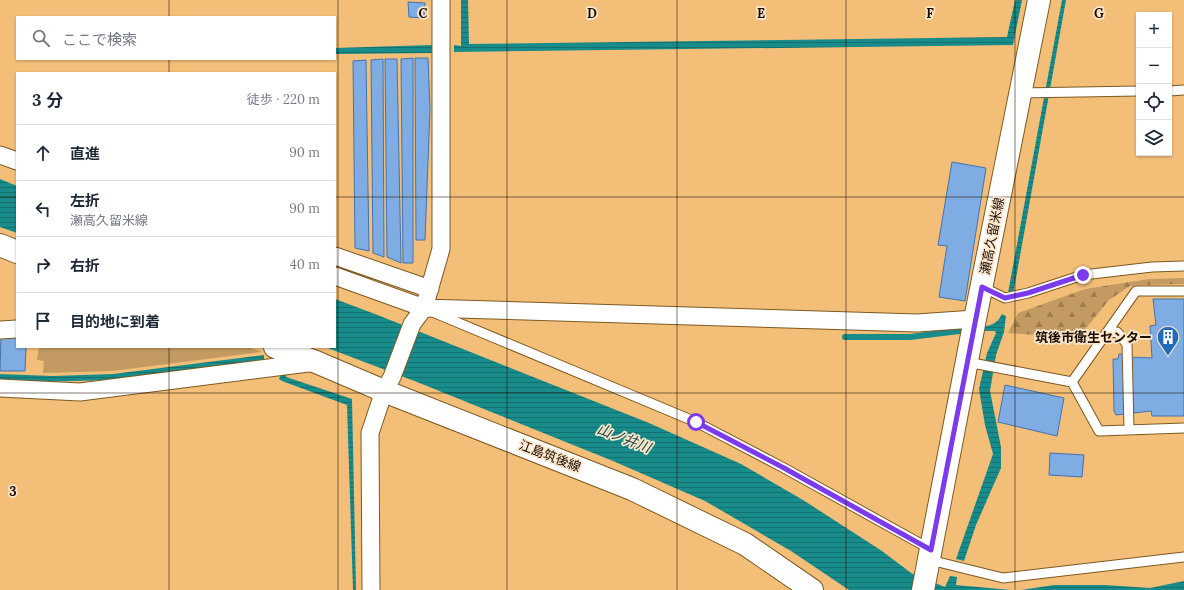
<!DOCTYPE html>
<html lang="ja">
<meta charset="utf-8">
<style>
body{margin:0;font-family:Lora,"Noto Sans JP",serif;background:#f6f6f7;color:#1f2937}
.controls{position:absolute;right:12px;top:12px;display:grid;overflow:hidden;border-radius:0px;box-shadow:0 1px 3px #0004}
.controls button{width:36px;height:36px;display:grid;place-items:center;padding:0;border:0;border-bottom:1px solid #e0e1e3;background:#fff;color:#1f2937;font:20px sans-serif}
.stop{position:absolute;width:12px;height:12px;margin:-9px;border:3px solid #7c3aed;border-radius:50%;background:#fff}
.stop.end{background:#7c3aed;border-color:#fff;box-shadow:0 1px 4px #0008}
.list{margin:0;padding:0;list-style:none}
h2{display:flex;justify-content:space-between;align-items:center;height:52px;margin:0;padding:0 16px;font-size:17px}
h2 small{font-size:13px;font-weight:400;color:#747a83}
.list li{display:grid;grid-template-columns:26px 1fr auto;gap:12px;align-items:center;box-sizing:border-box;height:56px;padding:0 16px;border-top:1px solid #e0e1e3}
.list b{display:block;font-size:15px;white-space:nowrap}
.list p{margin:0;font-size:13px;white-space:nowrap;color:#747a83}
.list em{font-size:13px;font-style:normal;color:#747a83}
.icon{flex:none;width:22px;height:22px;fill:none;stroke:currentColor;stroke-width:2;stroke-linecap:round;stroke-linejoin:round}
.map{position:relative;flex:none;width:1184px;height:590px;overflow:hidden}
.search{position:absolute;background:#fff;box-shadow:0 1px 3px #0004;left:16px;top:16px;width:320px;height:44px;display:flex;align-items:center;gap:10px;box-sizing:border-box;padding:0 14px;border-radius:0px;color:#747a83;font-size:15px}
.panel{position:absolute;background:#fff;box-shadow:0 1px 3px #0004;left:16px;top:72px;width:320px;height:276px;border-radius:0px}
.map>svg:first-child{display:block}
</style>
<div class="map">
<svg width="1184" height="590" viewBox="0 0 1184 590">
<defs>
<pattern id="forest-firs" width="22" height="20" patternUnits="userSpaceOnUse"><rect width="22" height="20" fill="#c29a62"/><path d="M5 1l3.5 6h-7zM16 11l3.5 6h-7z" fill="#9d7c4e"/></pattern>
<pattern id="water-rules" width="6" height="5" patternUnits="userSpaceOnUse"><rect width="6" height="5" fill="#188c8b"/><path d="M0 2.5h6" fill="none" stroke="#15716f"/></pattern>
</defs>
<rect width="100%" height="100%" fill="#f3bf78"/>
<!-- grass -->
<path fill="#c29a62" d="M39 347H249L262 352 112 371 43 373 44 361 37 360Z"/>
<!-- forest -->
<path fill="url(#forest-firs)" d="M1184 278V284L1144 285 1130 286 1109 300 1078 338 1008 333 1018 313 1085 289 1149 279Z"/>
<!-- water -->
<path fill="url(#water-rules)" d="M461 0H468L469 44 1007 37 1015 0H1022L1013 45 454 52V45L461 46Z
M1062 0H1066L1013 295 1008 293Z
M432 45 433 53 335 54V48Z
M0 179 17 186V233L0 227Z
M335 299 375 314 649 423 741 464 803 500 882 551 911 573 945 587 950 576 957 577 956 585 1011 590H849L791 551 705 501 613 461 417 382 325 347H335Z
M1002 314 1006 316 1004 332 996 355 990 391 1001 447V468L976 525 964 561 956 559 993 454 985 425 979 389 987 353 996 333 995 331H959C969 327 989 328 996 322 999 320 1000 317 1002 314Z
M264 355V360L114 380 32 382 0 380V374L52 376 113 374Z
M287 373 286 377 352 399 356 590H353L347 405 282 381 279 379 281 374Z
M1184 581V590H1021L1054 585H1105L1150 588Z"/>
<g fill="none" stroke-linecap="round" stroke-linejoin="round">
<!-- stream -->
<path stroke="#188c8b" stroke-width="6" d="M845 337H910L959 331"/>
</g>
<!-- building -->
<path fill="#7face3" stroke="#4273ae" d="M408 2 425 3 424 18 409 17Z
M413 58V263H403L401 59Z
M415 58H428L430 109 425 240H416Z
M383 59 384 257 373 253 371 60Z
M385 59H397L401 263 387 257Z
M366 60 369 251 355 248 353 61Z
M952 162 986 168 965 301 939 297 947 246 938 245Z
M1153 299H1184V416H1152L1151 411 1116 415 1114 411 1113 359H1118L1119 354H1128L1129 357 1152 358 1150 326 1156 325Z
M1 335 17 336V347H26L25 371H0Z
M1005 385 1064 398 1057 436 998 422Z
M1050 453 1084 455 1082 477 1049 475Z"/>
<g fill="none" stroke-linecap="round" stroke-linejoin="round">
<!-- lane casing -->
<g stroke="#7d5921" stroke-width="11">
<path id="lane" d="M1169 91 1184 90
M1020 93 1139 91
M982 287 1005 298 1028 293 1083 275 1152 267 1184 266
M435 313 696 422 784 468 930 549
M1106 333 1117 332 1127 344 1129 430
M967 362 1072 382
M1072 382 1136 291H1184
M1072 382 1099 431 1184 428
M938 562 1003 578 1184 557"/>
</g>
<!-- street casing -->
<g stroke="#7d5921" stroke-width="19">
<path id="street" d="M0 155 17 161
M335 256 430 289
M335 276 424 308 917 323 975 319
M0 330 17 329
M0 388 80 392 316 362
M371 590 370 433 384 391 392 377 412 324 424 308 441 249V0"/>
</g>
<!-- secondary casing -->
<g stroke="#7d5921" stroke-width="24">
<path id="secondary" d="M0 245 17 252
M275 347 316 362 384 391 632 489 745 544 812 590"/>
</g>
<!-- primary casing -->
<g stroke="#7d5921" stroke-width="24">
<path id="primary" d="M923 590 975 319 1039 0"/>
</g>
<!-- lane -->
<use href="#lane" stroke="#fff" stroke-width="9"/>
<!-- street -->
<use href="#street" stroke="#fff" stroke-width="17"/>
<!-- secondary -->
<use href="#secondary" stroke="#fff" stroke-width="22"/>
<!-- primary -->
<use href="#primary" stroke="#fff" stroke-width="22"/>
</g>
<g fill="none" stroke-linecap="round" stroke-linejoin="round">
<!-- route -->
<path stroke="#7c3aed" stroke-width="5" d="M696 422 784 468 931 550 982 287 1005 298 1028 293 1083 275"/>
</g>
<!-- grid -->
<path fill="none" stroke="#1a0c00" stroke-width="1" stroke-opacity="0.55" d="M169 0V17M338 0V590M507 0V590M677 0V590M846 0V590M1015 0V590M169 59V73M0 197H17M335 197H1184M169 347V590M0 393H1184"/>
<!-- icons -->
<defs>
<g id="building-pin" transform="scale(1.15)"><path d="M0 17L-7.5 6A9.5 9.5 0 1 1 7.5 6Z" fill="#236aba" stroke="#fbe6cb"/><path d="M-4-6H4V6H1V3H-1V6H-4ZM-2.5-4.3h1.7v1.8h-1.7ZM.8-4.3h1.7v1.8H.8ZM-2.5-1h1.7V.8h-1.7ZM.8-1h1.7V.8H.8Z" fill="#fff"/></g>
</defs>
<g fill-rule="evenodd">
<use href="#building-pin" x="1168" y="337"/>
</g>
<g text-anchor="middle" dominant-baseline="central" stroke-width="3.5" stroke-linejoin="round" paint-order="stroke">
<!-- street labels -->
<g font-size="13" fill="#1a0c00" stroke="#fbe6cb">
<text transform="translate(992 236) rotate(-79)">瀬高久留米線</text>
<text transform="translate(550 456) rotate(21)">江島筑後線</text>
</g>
<!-- poi labels -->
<g font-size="13" font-weight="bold" fill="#1a0c00" stroke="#fbe6cb" text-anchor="end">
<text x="1152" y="337">筑後市衛生センター</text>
</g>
<!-- water labels -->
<g font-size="14" font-style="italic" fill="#0f3f3f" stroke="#fbe6cb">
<text transform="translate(624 438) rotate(21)">山ノ井川</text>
</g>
</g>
<g font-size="13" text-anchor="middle" font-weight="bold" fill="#1a0c00" stroke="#fbe6cb" stroke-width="3.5" stroke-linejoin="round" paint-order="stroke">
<text x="423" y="18">C</text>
<text x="592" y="18">D</text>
<text x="761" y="18">E</text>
<text x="930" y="18">F</text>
<text x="1099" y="18">G</text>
<text x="13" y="496">3</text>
</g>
</svg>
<div class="controls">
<button>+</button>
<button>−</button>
<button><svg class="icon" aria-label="locate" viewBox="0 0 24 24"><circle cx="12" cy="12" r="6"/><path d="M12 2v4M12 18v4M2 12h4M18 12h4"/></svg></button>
<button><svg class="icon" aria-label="layers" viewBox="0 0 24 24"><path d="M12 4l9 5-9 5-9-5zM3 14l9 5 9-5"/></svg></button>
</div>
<div class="stop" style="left:696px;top:422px"></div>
<div class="stop end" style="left:1083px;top:275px"></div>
<div class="search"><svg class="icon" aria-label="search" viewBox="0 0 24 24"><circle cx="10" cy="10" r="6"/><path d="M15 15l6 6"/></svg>ここで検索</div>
<section class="panel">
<h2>3 分<small>徒歩 · 220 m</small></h2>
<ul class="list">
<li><svg class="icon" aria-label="ahead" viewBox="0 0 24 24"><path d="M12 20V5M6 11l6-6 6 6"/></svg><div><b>直進</b></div><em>90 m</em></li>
<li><svg class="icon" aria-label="left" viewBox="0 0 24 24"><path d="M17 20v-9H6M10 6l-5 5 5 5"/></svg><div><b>左折</b><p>瀬高久留米線</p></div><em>90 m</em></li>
<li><svg class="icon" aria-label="right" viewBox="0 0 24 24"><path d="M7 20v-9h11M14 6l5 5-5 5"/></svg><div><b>右折</b></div><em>40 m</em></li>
<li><svg class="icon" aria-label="arrive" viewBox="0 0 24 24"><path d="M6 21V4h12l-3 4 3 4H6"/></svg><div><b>目的地に到着</b></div></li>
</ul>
</section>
</div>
